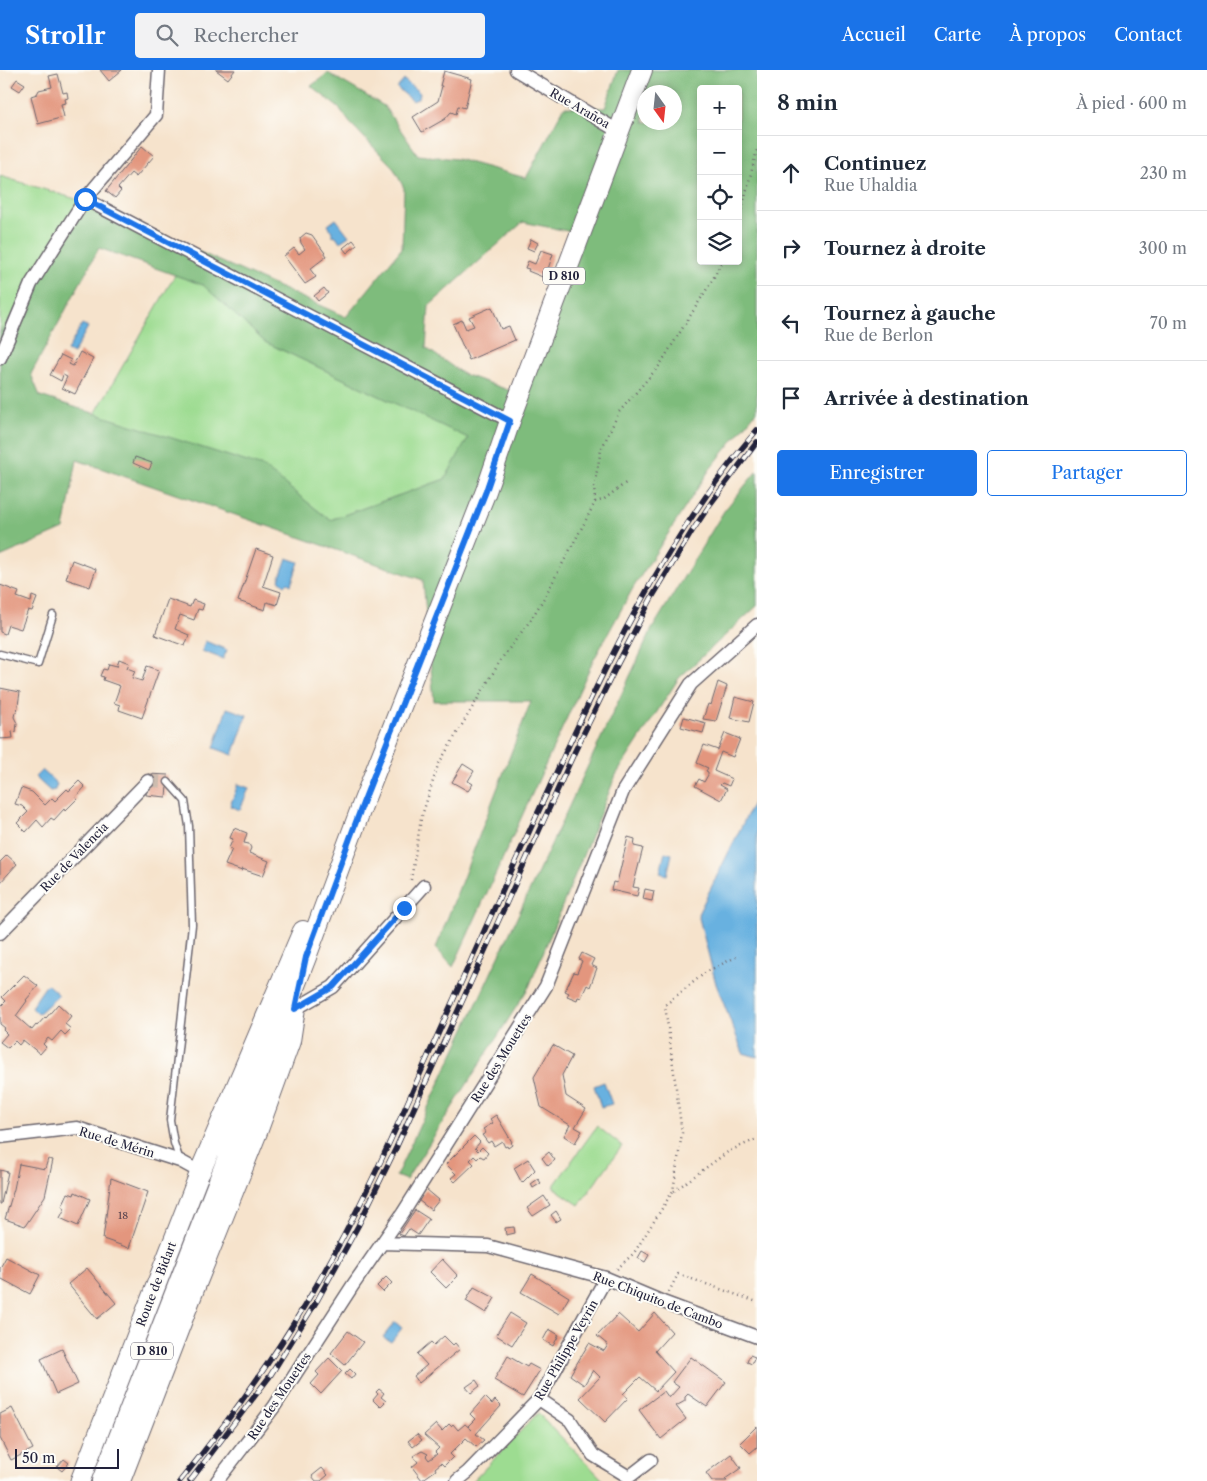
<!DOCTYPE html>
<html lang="fr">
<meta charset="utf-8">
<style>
body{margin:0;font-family:"Libre Caslon Text",serif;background:#f2f2f3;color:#1f2937}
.controls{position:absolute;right:15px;top:15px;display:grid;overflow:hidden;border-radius:5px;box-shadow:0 2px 8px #0003}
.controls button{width:45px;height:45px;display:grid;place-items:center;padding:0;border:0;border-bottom:1px solid #e0e1e3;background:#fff;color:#1f2937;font:25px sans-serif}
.compass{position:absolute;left:637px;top:15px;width:45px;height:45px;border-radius:50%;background:#fff;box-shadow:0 2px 8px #0003;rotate:165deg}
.scale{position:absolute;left:15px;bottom:12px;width:104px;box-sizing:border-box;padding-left:5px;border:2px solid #22223b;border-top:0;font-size:14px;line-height:18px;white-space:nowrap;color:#22223b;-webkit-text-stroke:4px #fdfcf7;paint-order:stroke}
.stop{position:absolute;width:15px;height:15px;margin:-11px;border:4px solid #1a73e8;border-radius:50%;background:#fff}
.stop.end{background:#1a73e8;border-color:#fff;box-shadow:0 1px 5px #0008}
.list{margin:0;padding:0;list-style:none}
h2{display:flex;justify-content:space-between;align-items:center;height:65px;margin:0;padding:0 20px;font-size:21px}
h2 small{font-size:16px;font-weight:400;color:#747a83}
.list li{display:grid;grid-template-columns:32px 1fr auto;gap:15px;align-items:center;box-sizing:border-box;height:75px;padding:0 20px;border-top:1px solid #e0e1e3}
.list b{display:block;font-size:19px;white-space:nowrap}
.list p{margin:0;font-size:16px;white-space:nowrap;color:#747a83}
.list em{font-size:16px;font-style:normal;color:#747a83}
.actions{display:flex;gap:10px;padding:15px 20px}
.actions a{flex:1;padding:11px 0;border:1px solid #1a73e8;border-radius:5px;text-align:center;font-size:18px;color:#1a73e8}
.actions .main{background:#1a73e8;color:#fff}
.icon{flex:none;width:28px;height:28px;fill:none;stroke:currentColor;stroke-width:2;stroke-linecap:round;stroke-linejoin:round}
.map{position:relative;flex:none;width:757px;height:1411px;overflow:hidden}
header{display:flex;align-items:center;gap:30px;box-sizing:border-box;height:70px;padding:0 25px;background:#1a73e8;color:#fff}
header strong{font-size:24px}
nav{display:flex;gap:28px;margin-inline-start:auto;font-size:18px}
.search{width:350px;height:45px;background:#f2f2f3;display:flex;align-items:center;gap:12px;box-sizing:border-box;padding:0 18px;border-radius:5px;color:#747a83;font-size:19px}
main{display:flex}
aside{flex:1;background:#fff}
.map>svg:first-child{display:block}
</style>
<header>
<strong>Strollr</strong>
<div class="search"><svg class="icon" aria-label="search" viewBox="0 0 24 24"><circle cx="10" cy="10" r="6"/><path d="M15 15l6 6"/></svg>Rechercher</div>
<nav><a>Accueil</a><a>Carte</a><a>À propos</a><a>Contact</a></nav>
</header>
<main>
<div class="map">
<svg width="757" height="1411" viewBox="0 0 757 1411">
<rect width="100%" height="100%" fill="#fdfcf7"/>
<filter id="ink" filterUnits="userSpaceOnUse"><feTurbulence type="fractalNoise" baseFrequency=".02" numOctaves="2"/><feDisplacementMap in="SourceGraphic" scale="10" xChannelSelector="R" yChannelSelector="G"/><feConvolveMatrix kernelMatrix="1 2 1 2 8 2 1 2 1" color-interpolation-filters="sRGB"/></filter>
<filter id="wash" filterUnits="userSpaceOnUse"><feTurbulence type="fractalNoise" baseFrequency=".0096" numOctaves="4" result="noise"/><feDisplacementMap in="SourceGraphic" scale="20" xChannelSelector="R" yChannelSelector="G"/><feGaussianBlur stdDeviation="1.12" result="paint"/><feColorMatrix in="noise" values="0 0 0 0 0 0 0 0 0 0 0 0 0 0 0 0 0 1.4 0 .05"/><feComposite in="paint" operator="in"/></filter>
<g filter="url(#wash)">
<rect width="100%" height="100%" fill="#f6e3cc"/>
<!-- green -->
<path fill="#9ddc91" stroke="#607f66" d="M0 106 89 133 0 263Z
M175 205 204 215 265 272 469 368 445 409 330 450 262 397 95 344Z
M597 1056 622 1076 579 1135 553 1117Z
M538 1343 604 1411H473Z"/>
<!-- forest -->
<path fill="#7ebc7b" stroke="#506f5b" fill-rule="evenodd" d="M618 0H757V341L710 399 633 518 592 593 453 897 436 878 531 631H434L423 510 77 390 64 459 0 487V263L89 133 346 247 402 178 404 118 393 97 350 53 340 39 311 16 328 3 384 36 418 85 457 89 526 108 564 37 605 38ZM701 19H738V191H701ZM644 22H674V52H644ZM523 152 572 162 511 321 463 304 426 278 429 236ZM99 178 203 215 265 272 468 368 445 409 330 450 263 397 40 326 31 304Z
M757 401V536L679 608 616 705 529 917 406 1110 396 1106 652 559 724 441Z"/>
<!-- water -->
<path fill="#68b1e0" stroke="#456a8e" d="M404 10 420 23 419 28 413 31 397 18Z
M336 149 349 166 340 172 336 166 332 165V162L328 155Z
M82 254 88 257 73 284 67 281Z
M287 488 299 492 291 515 288 513 285 515 279 510Z
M205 571 227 580 223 589 202 581Z
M227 638 247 645 233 685 214 678Z
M42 700 57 714 55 720 50 721 35 707Z
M238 714 249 718 240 740 230 736Z
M757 725V987L743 983 716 914 698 844Z
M665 782 672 784 667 805 660 803Z
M47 914 59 925 38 944 31 937Z
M604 1012 612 1034 601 1037 594 1016Z
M395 1252 402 1258 391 1272 383 1267Z"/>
<g id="blocks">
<!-- building -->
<path fill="#e3967e" d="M100 0H122L109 11Z
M216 0H235L228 9Z
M444 1 472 9 465 38 458 36 456 44 451 42 445 49 422 62 413 47 438 31 442 16H440Z
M58 4 63 23 67 22 68 28 65 29 66 33 61 34 64 47 38 54 31 26 37 24 39 20 52 17 49 6Z
M17 9 25 14 20 21 12 16Z
M142 76 154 86 136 107 131 103 118 118 121 121 115 128 106 121Z
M306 163 312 165 327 186 310 199 316 207 305 214 284 186 294 178 299 184 305 179 301 173 300 168Z
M531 169 538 173 534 181 527 178Z
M353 170 357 175 347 183 343 178Z
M541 180 553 184 545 208 528 201 529 199 525 198 528 191 535 194Z
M324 218 328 223 318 231 314 226Z
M492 237 501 259 509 256 515 270 469 290 453 254 462 250 466 259 474 256 469 247Z
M80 282 93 289 75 324 62 318 67 307 63 305 61 311 50 305 61 285 71 290 69 294 73 296Z
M135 387 152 393 149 400 133 393Z
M256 479 273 485 263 516 281 522 277 535 267 532 265 540 238 531Z
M72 490 96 499 90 517 66 509Z
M0 515 19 522 17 527 31 532 32 526 37 528 32 541 28 540 21 559 8 555 5 564 0 562Z
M168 529 190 537 193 530 204 534 202 540 198 539 194 550 180 545 175 559 189 565 185 576 155 565Z
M119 589 129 593 127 598 135 601 132 608 142 611 147 596 159 600 142 648 119 640 120 635 114 633 120 616 103 610 104 607 100 606 103 599 107 600 109 594 117 596Z
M718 612 727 616 716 651 703 649 708 634 711 635Z
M0 618 20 622 17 642H15L14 647 17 653 16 662 12 661 13 668 0 669Z
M735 627 754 632 749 652 730 648Z
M684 647 706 653 703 663 681 657Z
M725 663 740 669 733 687 721 682 714 701 732 709 729 716 722 713 720 715 727 719 721 730 695 716 699 709 704 712 708 705V702L706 701 708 698 697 693 704 675 718 680Z
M463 694 474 701 468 711 473 714 468 721 452 712Z
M148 704 168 705 166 727 146 725Z
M79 711 85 717 76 727 77 729 65 741 64 739 54 750 51 748 43 757 37 750 26 762 17 753 28 742 22 736 15 734 21 718 32 722 45 735 52 728 55 731 67 719 69 721Z
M234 758 247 763 244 773 249 774 251 778 249 783 269 791 263 806 242 799V801L225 795 232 779 229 778 233 769 230 768Z
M628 767 635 769 634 776 643 778 633 817 639 818 637 826 611 820 613 812 617 813Z
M7 785 17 794 0 813V792Z
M645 819 654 821 652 831 643 829Z
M582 883 594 889 591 895 597 898 590 917 587 915 581 928 578 927 577 930 567 926 569 923 565 921 574 902 577 903 582 891 579 889Z
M24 905 38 916 26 930 27 931 16 946 32 960 36 955 37 956 45 947 46 948 58 934 71 946 65 954 71 959 65 965 61 961 52 971 48 968 43 974 46 977 40 984 23 970 19 975 15 971 8 978 0 972 7 964 3 960 5 958 0 954V937L6 931 2 927Z
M553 975 572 986 562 1005 566 1026 586 1039 575 1057 582 1061 575 1073 564 1066 570 1055 541 1037 534 1007Z
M496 1045 512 1072 511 1073 512 1075 508 1078 507 1076 505 1077 502 1071 494 1076 491 1071 488 1073 482 1065 486 1063 483 1059 493 1053 490 1049Z
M474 1066 480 1072 475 1078 478 1081 482 1077 488 1083 484 1088 480 1086 477 1089 474 1086 470 1090 474 1094 455 1112 451 1108 456 1104 446 1094Z
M549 1082 555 1090 548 1096 542 1088Z
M48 1089 53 1090 45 1126 25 1156 5 1149 14 1119 19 1094 45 1099Z
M528 1089 535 1100 522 1113 514 1098Z
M0 1100 8 1102 1 1134H0Z
M111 1108 148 1122 129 1178 103 1169Z
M538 1109 541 1113 533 1118 531 1114Z
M426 1119 439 1130 431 1140 418 1130Z
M75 1122 90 1129 78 1156 60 1148 65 1138 62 1136 68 1123 74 1125Z
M544 1126 550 1135 533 1146 527 1138Z
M415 1140 429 1149 418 1165 409 1159 404 1166 399 1164Z
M556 1141 561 1149 556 1152 551 1145Z
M514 1157 515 1163 506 1165 505 1158Z
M642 1181 649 1185 645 1192 638 1188Z
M6 1187 40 1205 30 1224 0 1208V1198Z
M442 1189 458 1206 446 1218 430 1202Z
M87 1198 116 1233 97 1249 68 1214Z
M532 1204 569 1227 559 1244 521 1222Z
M386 1207 392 1213 383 1222 377 1216Z
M474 1217 495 1228 486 1243 466 1231Z
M510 1243 526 1253 512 1275 496 1265Z
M655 1243 672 1262 655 1281 674 1302 656 1321 640 1307 623 1324 628 1328 605 1352 580 1328 600 1307 593 1300 584 1315 570 1305 589 1273 604 1281 608 1275 597 1266 618 1244 638 1262Z
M549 1259 559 1265 553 1276 543 1270Z
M348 1261 363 1272 345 1295 331 1283Z
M444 1266 453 1275 455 1273 460 1279 419 1313 414 1306 427 1295 417 1284 431 1272 434 1275Z
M62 1279 78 1314 56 1324 41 1289Z
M750 1285 755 1287 752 1294 747 1292Z
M508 1286 527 1297 529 1294 540 1300 523 1327 494 1310Z
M691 1287 726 1312 707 1337 688 1324 685 1327V1331L676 1336 686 1349 661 1369 639 1340 664 1321 669 1328 679 1317 672 1312Z
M329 1288 342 1301 321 1324 311 1314 319 1305 316 1302Z
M350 1299 355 1304 351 1309 345 1304Z
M476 1310 480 1316 471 1323 466 1317Z
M379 1319 384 1323 381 1327 386 1331 380 1337 373 1330 378 1324 376 1322Z
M485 1327 492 1334 495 1330 501 1336 476 1364 484 1370 476 1377 466 1368 450 1384 453 1387 444 1396 441 1393 435 1398 436 1400 422 1410 412 1397 418 1392 413 1386 422 1381 428 1384 426 1386 429 1390 437 1384 435 1382 439 1378 424 1365 436 1354 442 1361 449 1354 451 1356 453 1354 458 1360 465 1354 472 1360 468 1356 475 1349 470 1344Z
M12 1338 33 1379 11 1390 0 1368V1344Z
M757 1356V1377L750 1383 740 1373Z
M417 1364 422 1370 413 1377 408 1371Z
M731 1384 741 1398 725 1409 727 1411H712L706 1403Z
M64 1389 69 1393 62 1401 57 1397Z
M322 1398 328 1405 321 1411H316L312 1406Z"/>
</g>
</g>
<g filter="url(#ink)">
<use href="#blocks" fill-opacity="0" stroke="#6c666e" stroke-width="1"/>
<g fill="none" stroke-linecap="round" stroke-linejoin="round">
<!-- street-tunnel -->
<path stroke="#ccbcaf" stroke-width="12" stroke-dasharray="12 6" stroke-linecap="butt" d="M148 711 168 712"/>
<!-- lane casing -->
<g stroke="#6c666e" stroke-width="9">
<path id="lane" d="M0 584 38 594 53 545
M168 712 185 731 189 756 192 855 170 1050 174 1073 180 1091"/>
</g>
<!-- street casing -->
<g stroke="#6c666e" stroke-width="15">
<path id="street" d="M516 0 618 61
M85 129 510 351
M0 288 31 214 85 129 156 45 159 0
M0 863 148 711
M295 939 333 917 424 816
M0 1067 77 1058 180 1091 200 1102
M382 1173 488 1176 606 1208 663 1232 757 1267
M539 1329 570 1350 593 1385 629 1407 651 1390
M217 1411 274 1337 353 1215 403 1143 546 916 623 721 691 614 757 555
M457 1411 468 1402 539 1329 606 1208"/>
</g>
<!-- secondary casing -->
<g stroke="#6c666e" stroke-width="21">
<path id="secondary" d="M80 1411 200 1102"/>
</g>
<!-- primary casing -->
<g stroke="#6c666e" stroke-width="22">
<path id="primary" d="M200 1102 303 861
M102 1411 306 887 363 733 486 421 510 351 642 0
M120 1411 194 1219 257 1062 290 971 295 938"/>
</g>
<!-- path -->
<path stroke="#6c666e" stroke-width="2.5" stroke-dasharray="1 4" stroke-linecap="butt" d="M738 154 757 80
M595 432 603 430 627 412
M411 810 421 749 438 695 502 588 530 551 544 528 586 450 595 432 594 416 601 380 619 342 659 296 713 209 722 191
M674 1121 729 1081 757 1069
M617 1199 634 1183 673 1121 682 1063 665 935 706 902 736 887
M669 1222 678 1204 757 1232"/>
<!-- lane -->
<use href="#lane" stroke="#fff" stroke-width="6"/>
<!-- street -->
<use href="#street" stroke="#fff" stroke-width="12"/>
<!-- secondary -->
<use href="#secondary" stroke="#fff" stroke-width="19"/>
<!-- primary -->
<use href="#primary" stroke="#fff" stroke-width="20"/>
<!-- rail casing -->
<g stroke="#22223b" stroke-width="5.5">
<path id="rail" d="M180 1411C228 1352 273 1290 312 1223 355 1150 390 1073 424 995 463 909 501 822 541 736 600 605 663 470 757 360
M190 1411 270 1306 318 1229 358 1156 396 1078 575 681 617 595 651 529 691 463 711 433 757 372"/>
</g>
<!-- rail -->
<use href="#rail" stroke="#fdfcf7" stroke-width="4" stroke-dasharray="11" stroke-linecap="butt"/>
</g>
</g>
<g fill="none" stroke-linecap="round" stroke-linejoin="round" filter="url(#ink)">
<!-- route -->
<path stroke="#1a73e8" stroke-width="6" d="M85 129 510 351 486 421 363 733 306 887 295 939 333 917 404 838"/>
</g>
<g text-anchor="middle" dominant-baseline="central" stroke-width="4" stroke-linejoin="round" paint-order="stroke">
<!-- number labels -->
<g font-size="10" fill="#523f4c">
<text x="123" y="1145">18</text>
</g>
<!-- shield labels -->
<g fill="#fdfcf7" stroke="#646373" stroke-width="1">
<rect x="543" y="197.5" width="42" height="17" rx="4"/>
<rect x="131" y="1272.5" width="42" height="17" rx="4"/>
</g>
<g font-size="11" font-weight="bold" fill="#22223b">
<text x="564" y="206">D 810</text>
<text x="152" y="1281">D 810</text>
</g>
<!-- street labels -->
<g font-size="12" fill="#22223b" stroke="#fdfcf7">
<text transform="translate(580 38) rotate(30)">Rue Arañoa</text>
<text transform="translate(74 787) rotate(-46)">Rue de Valencia</text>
<text transform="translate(501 988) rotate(-58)">Rue des Mouettes</text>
<text transform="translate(117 1072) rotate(17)">Rue de Mérin</text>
<text transform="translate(156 1214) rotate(-69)">Route de Bidart</text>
<text transform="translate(658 1230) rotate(21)">Rue Chiquito de Cambo</text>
<text transform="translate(566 1280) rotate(-60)">Rue Philippe Veyrin</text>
<text transform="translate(279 1326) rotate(-56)">Rue des Mouettes</text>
</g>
</g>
</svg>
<div class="controls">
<button>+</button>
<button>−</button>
<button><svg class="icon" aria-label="locate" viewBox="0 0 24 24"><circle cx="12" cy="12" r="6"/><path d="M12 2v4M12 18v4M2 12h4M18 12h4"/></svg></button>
<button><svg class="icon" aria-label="layers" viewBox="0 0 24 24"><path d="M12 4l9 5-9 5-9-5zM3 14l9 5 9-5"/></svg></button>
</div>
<svg class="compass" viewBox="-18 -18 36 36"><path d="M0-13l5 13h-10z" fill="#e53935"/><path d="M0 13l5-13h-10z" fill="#747a83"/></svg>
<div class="scale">50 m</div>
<div class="stop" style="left:85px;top:129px"></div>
<div class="stop end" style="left:404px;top:838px"></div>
</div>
<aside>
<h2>8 min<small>À pied · 600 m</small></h2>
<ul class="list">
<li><svg class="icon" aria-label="ahead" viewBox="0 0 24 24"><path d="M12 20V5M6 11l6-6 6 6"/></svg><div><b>Continuez</b><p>Rue Uhaldia</p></div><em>230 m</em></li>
<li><svg class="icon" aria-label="right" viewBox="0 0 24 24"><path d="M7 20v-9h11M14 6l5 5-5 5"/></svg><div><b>Tournez à droite</b></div><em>300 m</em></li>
<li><svg class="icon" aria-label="left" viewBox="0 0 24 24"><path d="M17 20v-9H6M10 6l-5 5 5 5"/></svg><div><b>Tournez à gauche</b><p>Rue de Berlon</p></div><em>70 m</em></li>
<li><svg class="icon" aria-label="arrive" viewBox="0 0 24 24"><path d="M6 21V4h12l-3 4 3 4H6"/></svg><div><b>Arrivée à destination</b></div></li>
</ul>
<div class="actions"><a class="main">Enregistrer</a><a>Partager</a></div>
</aside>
</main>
